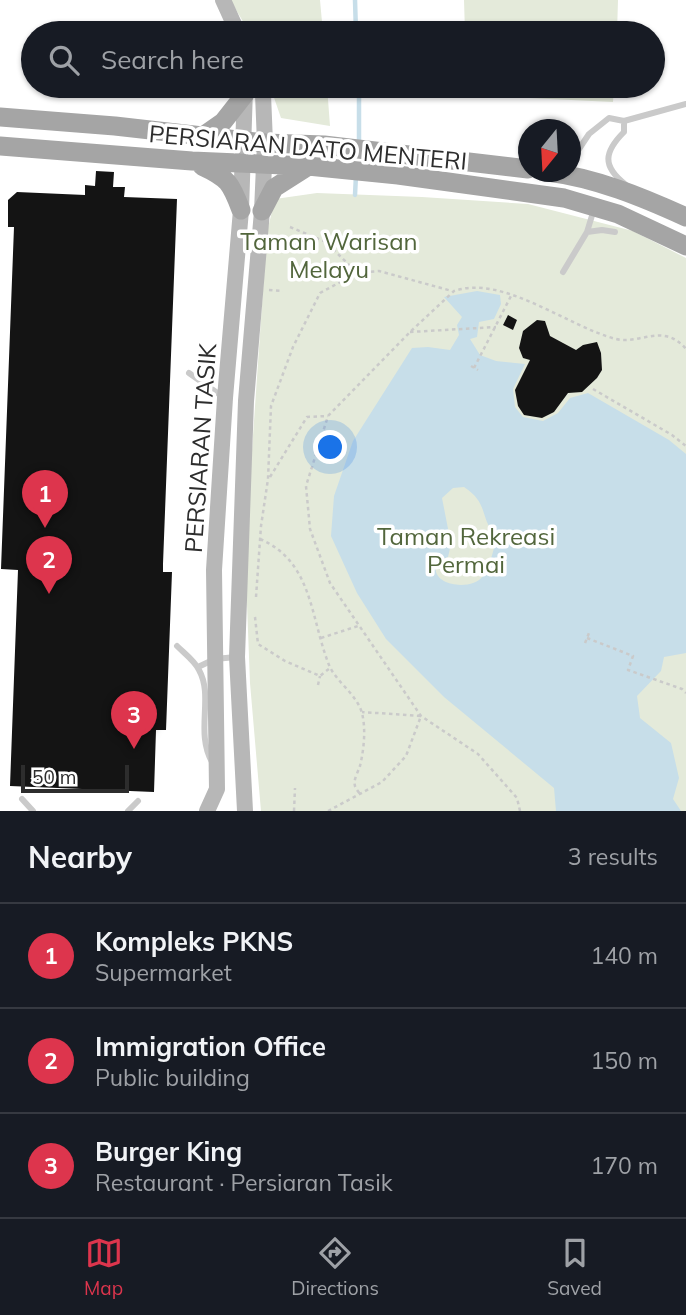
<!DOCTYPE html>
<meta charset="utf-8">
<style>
body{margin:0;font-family:Mulish,sans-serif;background:#242831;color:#f1f3f6}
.compass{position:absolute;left:518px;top:119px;width:63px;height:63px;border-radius:50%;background:#171b24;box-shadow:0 2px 5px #0004;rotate:198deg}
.scale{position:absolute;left:21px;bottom:18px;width:108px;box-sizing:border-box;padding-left:7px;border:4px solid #2d2d2d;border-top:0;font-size:19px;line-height:24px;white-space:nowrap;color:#2d2d2d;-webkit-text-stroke:5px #fff;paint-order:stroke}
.you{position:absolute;left:331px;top:448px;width:24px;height:24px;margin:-18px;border:5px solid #fff;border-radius:50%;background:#1a73e8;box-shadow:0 0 0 10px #1a73e833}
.badge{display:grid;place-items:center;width:46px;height:46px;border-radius:50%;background:#dd354d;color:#fff;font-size:23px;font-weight:700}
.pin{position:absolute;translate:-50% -58px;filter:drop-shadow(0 2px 4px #0008)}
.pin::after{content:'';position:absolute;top:37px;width:24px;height:21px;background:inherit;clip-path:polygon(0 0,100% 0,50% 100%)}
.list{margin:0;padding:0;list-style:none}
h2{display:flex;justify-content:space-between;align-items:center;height:91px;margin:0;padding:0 28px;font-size:30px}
h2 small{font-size:23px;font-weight:400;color:#9ea1a6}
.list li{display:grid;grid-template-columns:46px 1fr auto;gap:21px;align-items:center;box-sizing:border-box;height:105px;padding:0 28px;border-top:2px solid #363941}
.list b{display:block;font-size:26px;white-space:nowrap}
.list p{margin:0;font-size:23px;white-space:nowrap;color:#9ea1a6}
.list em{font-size:23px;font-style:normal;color:#9ea1a6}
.icon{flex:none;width:38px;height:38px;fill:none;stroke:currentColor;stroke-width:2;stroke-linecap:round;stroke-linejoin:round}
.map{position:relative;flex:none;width:686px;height:811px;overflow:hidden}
.search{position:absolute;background:#171b24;box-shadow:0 2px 5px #0004;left:21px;right:21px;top:21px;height:77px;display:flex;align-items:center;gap:18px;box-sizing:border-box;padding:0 24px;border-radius:38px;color:#9ea1a6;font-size:26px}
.sheet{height:406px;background:#171b24}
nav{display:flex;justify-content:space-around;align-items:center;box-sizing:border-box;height:98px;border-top:2px solid #363941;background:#171b24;font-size:19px;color:#9ea1a6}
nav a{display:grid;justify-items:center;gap:4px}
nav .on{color:#dd354d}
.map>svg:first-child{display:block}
</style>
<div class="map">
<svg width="686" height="811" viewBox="0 0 686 811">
<rect width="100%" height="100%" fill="#fff"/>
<!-- green -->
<path fill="#e4eada" d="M230 0H320L323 33H250Z
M464 0H618L617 33H465Z
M270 86H327L330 126 281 118Z
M466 86H614L613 102 466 95Z
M317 193 422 197 528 204 633 231 686 258V811H261L250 683 245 552 267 232 275 199Z"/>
<!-- water -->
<path fill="#c7dee9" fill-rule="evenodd" d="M477 291 500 295 501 304 494 319 479 322 477 337 470 339 480 355 496 361 525 364 513 389 515 407 523 417 543 421 558 413 570 398 588 393 669 440 686 454V653L664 657 661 671 637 696 640 718 671 743 679 778 673 799 681 811H556L554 788 444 697 386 639 357 593 331 536 334 496 353 441 412 348 428 347 450 350 459 335 457 325 462 317 444 297ZM464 487C490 504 479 519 496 535 496 545 489 568 483 576 472 592 427 586 437 562L448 557 451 544 442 498 453 488Z"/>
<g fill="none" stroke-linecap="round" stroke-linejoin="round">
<!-- stream -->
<path stroke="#c7dee9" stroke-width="4.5" d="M355 0 356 33
M359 142V86
M355 195 356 175"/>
</g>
<!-- building -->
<path fill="#141414" d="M96 171 114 172 113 187H125L124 197 177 199 163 564V572H172L166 730H156L154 792 10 786 18 570 1 569 14 227H8V200L17 192 85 195V185L95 186Z
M508 315 517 320 513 330 503 325Z
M537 320 545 321 550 336 576 350 583 345 597 342 601 353 602 370 597 378 582 392 568 393 554 412 542 418 524 415 518 406 515 390 530 360 523 358 519 348 523 331Z"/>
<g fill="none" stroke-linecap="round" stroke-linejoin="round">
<!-- path -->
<path stroke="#cacaca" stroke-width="2.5" stroke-dasharray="3.5 3.5" stroke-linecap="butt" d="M290 227 326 242 357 273
M269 290 283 291
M410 332 496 327
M471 366 478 370
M474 368 511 296
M593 389 672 435 686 446
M270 477 307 417 328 416
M260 539C313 562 310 617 329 665 336 682 356 693 362 713 366 729 364 749 360 766 358 772 353 780 355 786 355 788 360 794 361 795
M256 597 261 526 268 479 271 406 293 347 320 293 357 273 379 271 452 291
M255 617 258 644 285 661 320 676 330 668
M321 638 358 626
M587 638 633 656 628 670 682 689 686 693
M585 643 589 633
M318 685 320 676
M294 811 295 788
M328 811 382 782 406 756 421 716 362 712
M520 811 517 798 478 754 421 716 330 583 310 529 306 486 328 416 410 332 454 291C503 274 568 327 616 339 640 345 663 322 686 349"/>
<!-- lane -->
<path stroke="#cacaca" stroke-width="6" d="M624 121V132C604 152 602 166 625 184
M570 158 577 152 589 134 609 118 624 121 686 104
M587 232 602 230 615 232
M563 272 587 232 594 209
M189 373 223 397
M177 646C184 653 195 661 199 670 214 697 195 732 212 762
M198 667 215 659 236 657
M22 799 33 811
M128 811 138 801"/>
<!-- secondary -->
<path stroke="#b7b7b7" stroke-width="16" d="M223 0 238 33
M207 811 217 789 214 570 225 398 241 210 245 89
M245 811 237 657 246 401 262 211 265 143 263 94 261 86"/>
<!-- primary -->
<path stroke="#a5a5a5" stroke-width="19" d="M0 117 115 126 265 143 324 145 528 169
M203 136 223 122 245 94
M0 146 192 161 308 166 398 175 564 198 618 214 686 246
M202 166C228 178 231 183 241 210
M548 172C596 178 642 197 686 217
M262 211 274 188 307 167"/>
</g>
<g text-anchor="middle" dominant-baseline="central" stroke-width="7" stroke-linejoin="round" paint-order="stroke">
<!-- street labels -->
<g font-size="24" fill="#2d2d2d" stroke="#fff">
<text transform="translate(308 147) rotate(5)">PERSIARAN DATO MENTERI</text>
<text transform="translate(200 448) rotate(-86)">PERSIARAN TASIK</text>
</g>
<!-- park labels -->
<g font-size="24" fill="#52663c" stroke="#fff">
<text x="329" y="241">Taman Warisan<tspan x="329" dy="28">Melayu</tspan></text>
<text x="466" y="536">Taman Rekreasi<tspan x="466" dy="28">Permai</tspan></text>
</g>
</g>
</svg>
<svg class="compass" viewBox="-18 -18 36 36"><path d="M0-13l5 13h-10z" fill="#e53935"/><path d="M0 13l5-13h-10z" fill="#9ea1a6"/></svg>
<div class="scale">50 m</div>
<div class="you"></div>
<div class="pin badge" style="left:45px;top:528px">1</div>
<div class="pin badge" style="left:49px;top:594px">2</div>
<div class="pin badge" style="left:134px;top:749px">3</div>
<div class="search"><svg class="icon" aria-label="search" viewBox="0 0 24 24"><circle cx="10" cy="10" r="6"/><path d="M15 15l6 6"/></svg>Search here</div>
</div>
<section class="sheet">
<h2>Nearby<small>3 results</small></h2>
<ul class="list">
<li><span class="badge">1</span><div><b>Kompleks PKNS</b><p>Supermarket</p></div><em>140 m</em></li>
<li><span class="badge">2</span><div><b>Immigration Office</b><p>Public building</p></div><em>150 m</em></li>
<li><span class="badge">3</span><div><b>Burger King</b><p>Restaurant · Persiaran Tasik</p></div><em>170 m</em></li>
</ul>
</section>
<nav>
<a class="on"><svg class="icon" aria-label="map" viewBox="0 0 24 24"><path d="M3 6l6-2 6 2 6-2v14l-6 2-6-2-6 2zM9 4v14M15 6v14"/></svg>Map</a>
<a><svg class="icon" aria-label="directions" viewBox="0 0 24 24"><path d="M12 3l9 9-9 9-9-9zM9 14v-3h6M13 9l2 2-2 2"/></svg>Directions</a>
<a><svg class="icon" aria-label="saved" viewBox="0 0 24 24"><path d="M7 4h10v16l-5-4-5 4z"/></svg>Saved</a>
</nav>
